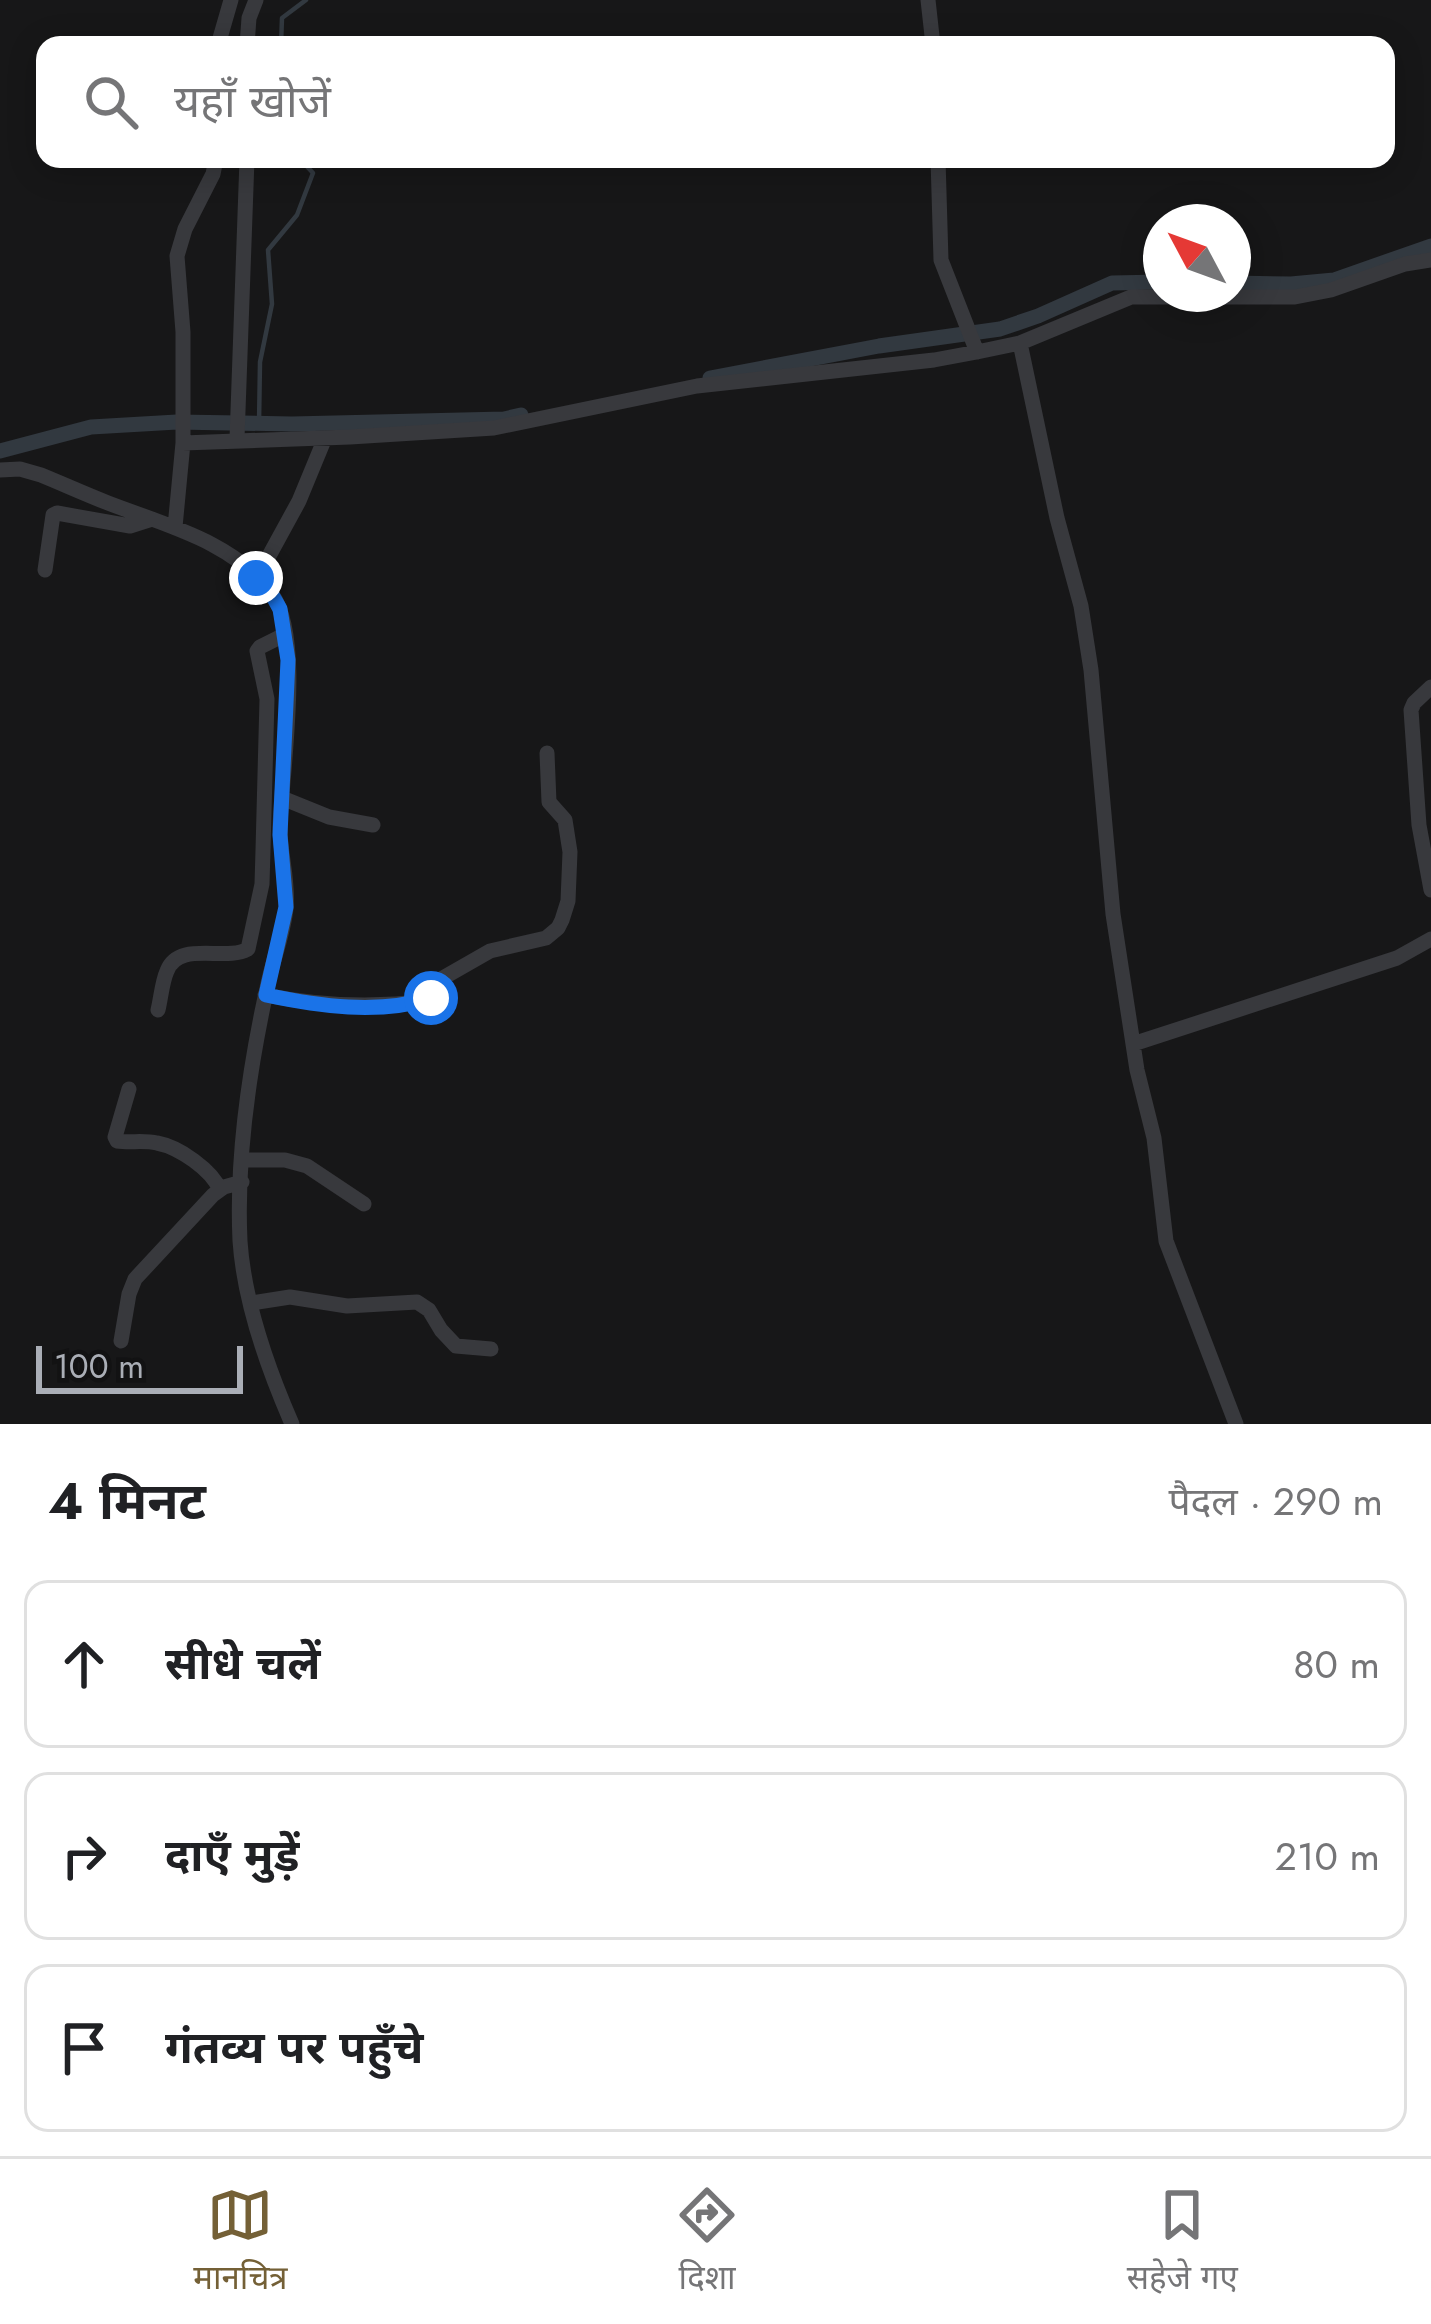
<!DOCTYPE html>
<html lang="hi">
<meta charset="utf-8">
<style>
body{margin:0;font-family:Jost,"Noto Sans Devanagari",sans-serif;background:#f2f2f2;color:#202124}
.compass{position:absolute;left:1143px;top:204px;width:108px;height:108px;border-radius:50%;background:#fff;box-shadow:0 6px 30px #0003;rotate:311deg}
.scale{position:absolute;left:36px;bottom:30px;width:207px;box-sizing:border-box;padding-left:12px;border:6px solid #aaaeb6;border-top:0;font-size:33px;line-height:42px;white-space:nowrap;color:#aaaeb6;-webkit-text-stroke:9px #121213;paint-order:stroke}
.stop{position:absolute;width:36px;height:36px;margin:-27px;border:9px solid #1a73e8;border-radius:50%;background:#fff}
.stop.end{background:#1a73e8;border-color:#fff;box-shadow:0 3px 12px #0008}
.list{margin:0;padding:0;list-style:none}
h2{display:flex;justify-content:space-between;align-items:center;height:156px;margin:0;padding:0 48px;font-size:51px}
h2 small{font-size:39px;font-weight:400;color:#757577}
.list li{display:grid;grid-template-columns:78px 1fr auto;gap:36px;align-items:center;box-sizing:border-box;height:168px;margin:0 24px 24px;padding:0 24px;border:3px solid #e0e0e0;border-radius:24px}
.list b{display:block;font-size:45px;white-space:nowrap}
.list em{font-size:39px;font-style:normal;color:#757577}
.icon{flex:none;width:66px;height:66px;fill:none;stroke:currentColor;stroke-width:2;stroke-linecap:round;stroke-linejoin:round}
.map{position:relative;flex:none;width:1431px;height:1424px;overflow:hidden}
.search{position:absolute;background:#fff;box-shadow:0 6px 30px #0003;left:36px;right:36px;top:36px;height:132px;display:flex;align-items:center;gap:30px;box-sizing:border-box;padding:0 42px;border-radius:24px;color:#757577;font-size:45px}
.sheet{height:732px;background:#fff}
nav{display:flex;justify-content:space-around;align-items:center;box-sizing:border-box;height:168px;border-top:3px solid #e0e0e0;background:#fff;font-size:33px;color:#757577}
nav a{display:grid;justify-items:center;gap:6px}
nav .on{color:#746036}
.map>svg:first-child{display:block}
</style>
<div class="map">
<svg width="1431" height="1424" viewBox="0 0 1431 1424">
<rect width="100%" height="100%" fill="#171718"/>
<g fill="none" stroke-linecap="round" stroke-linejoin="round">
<!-- stream -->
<path stroke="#323940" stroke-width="4.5" d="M281 45 282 18 306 0
M259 424 260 362 272 304 268 250 297 215 313 173 300 159"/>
<!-- canal -->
<path stroke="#323940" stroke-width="15" d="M1233 283 1291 284 1334 280 1431 246
M710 378 879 346 1000 329 1038 316 1112 283 1161 282
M0 451 91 427 177 422 292 424 504 419 521 415"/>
<!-- minor -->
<path stroke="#38393d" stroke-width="15" d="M928 0 933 45
M218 45 231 0
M247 45 249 18 256 0
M938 159 941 260 977 352
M1020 343 1057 518 1081 606 1091 670 1113 914 1137 1070 1154 1138 1166 1241 1236 1424
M237 439 247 159
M183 443V332L177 256 185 229 213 174 216 159
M0 470 20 469 41 475C63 484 85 494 108 503 165 525 235 542 272 594 304 639 281 772 280 828 280 855 289 882 286 909 283 936 272 962 267 988 249 1070 236 1157 240 1241 244 1301 268 1369 292 1424
M175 527 183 443 350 437 494 428 697 386 934 360 977 352 1020 343 1131 297H1295L1331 290 1405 264 1431 260
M45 570 53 515 57 513 130 526 152 519
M257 578 299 501 325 438
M1431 687 1414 703 1411 710 1419 825 1431 890
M282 798 329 817 373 825
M265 995C320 1006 371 1008 427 1001L433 996 441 979 490 951 546 938 558 928 562 920 568 901 570 852 565 820 549 802 547 753
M158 1010C161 998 162 982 167 971 179 940 225 962 248 949L262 884 263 850 267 699 257 651 260 647 284 635
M1133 1044 1397 958 1431 939
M129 1089 115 1137 117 1141C130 1143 144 1140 157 1143 179 1147 212 1170 220 1190
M243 1160H285L307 1166 364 1204
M252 1303 290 1297 347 1306 417 1302 429 1310 441 1330 456 1346 491 1349
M121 1341 129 1294 135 1279 213 1195 224 1187 242 1182"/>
</g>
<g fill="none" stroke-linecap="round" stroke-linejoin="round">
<!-- route -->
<path stroke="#1a73e8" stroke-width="15" d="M256 578 271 593 280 609 288 660 280 835 286 907 266 995C318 1006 379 1015 431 998"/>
</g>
</svg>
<svg class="compass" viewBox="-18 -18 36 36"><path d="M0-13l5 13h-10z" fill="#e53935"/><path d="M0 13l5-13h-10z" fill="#757577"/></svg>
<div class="scale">100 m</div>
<div class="stop" style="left:431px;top:998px"></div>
<div class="stop end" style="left:256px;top:578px"></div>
<div class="search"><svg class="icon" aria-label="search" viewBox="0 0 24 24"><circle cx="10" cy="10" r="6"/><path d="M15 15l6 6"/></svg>यहाँ खोजें</div>
</div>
<section class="sheet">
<h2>4 मिनट<small>पैदल · 290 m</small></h2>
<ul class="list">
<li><svg class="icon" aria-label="ahead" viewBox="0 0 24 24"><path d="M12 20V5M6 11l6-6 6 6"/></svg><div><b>सीधे चलें</b></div><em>80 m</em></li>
<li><svg class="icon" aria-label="right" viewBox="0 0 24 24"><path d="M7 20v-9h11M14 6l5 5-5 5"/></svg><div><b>दाएँ मुड़ें</b></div><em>210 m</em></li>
<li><svg class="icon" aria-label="arrive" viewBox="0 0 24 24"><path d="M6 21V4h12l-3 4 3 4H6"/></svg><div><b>गंतव्य पर पहुँचे</b></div></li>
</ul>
</section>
<nav>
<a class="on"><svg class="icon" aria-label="map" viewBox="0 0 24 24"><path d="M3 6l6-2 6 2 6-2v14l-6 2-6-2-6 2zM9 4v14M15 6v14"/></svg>मानचित्र</a>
<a><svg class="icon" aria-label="directions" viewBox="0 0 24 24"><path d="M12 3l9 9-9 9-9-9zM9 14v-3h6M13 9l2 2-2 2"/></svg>दिशा</a>
<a><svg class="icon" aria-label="saved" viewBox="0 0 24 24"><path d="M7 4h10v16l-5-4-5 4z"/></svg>सहेजे गए</a>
</nav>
